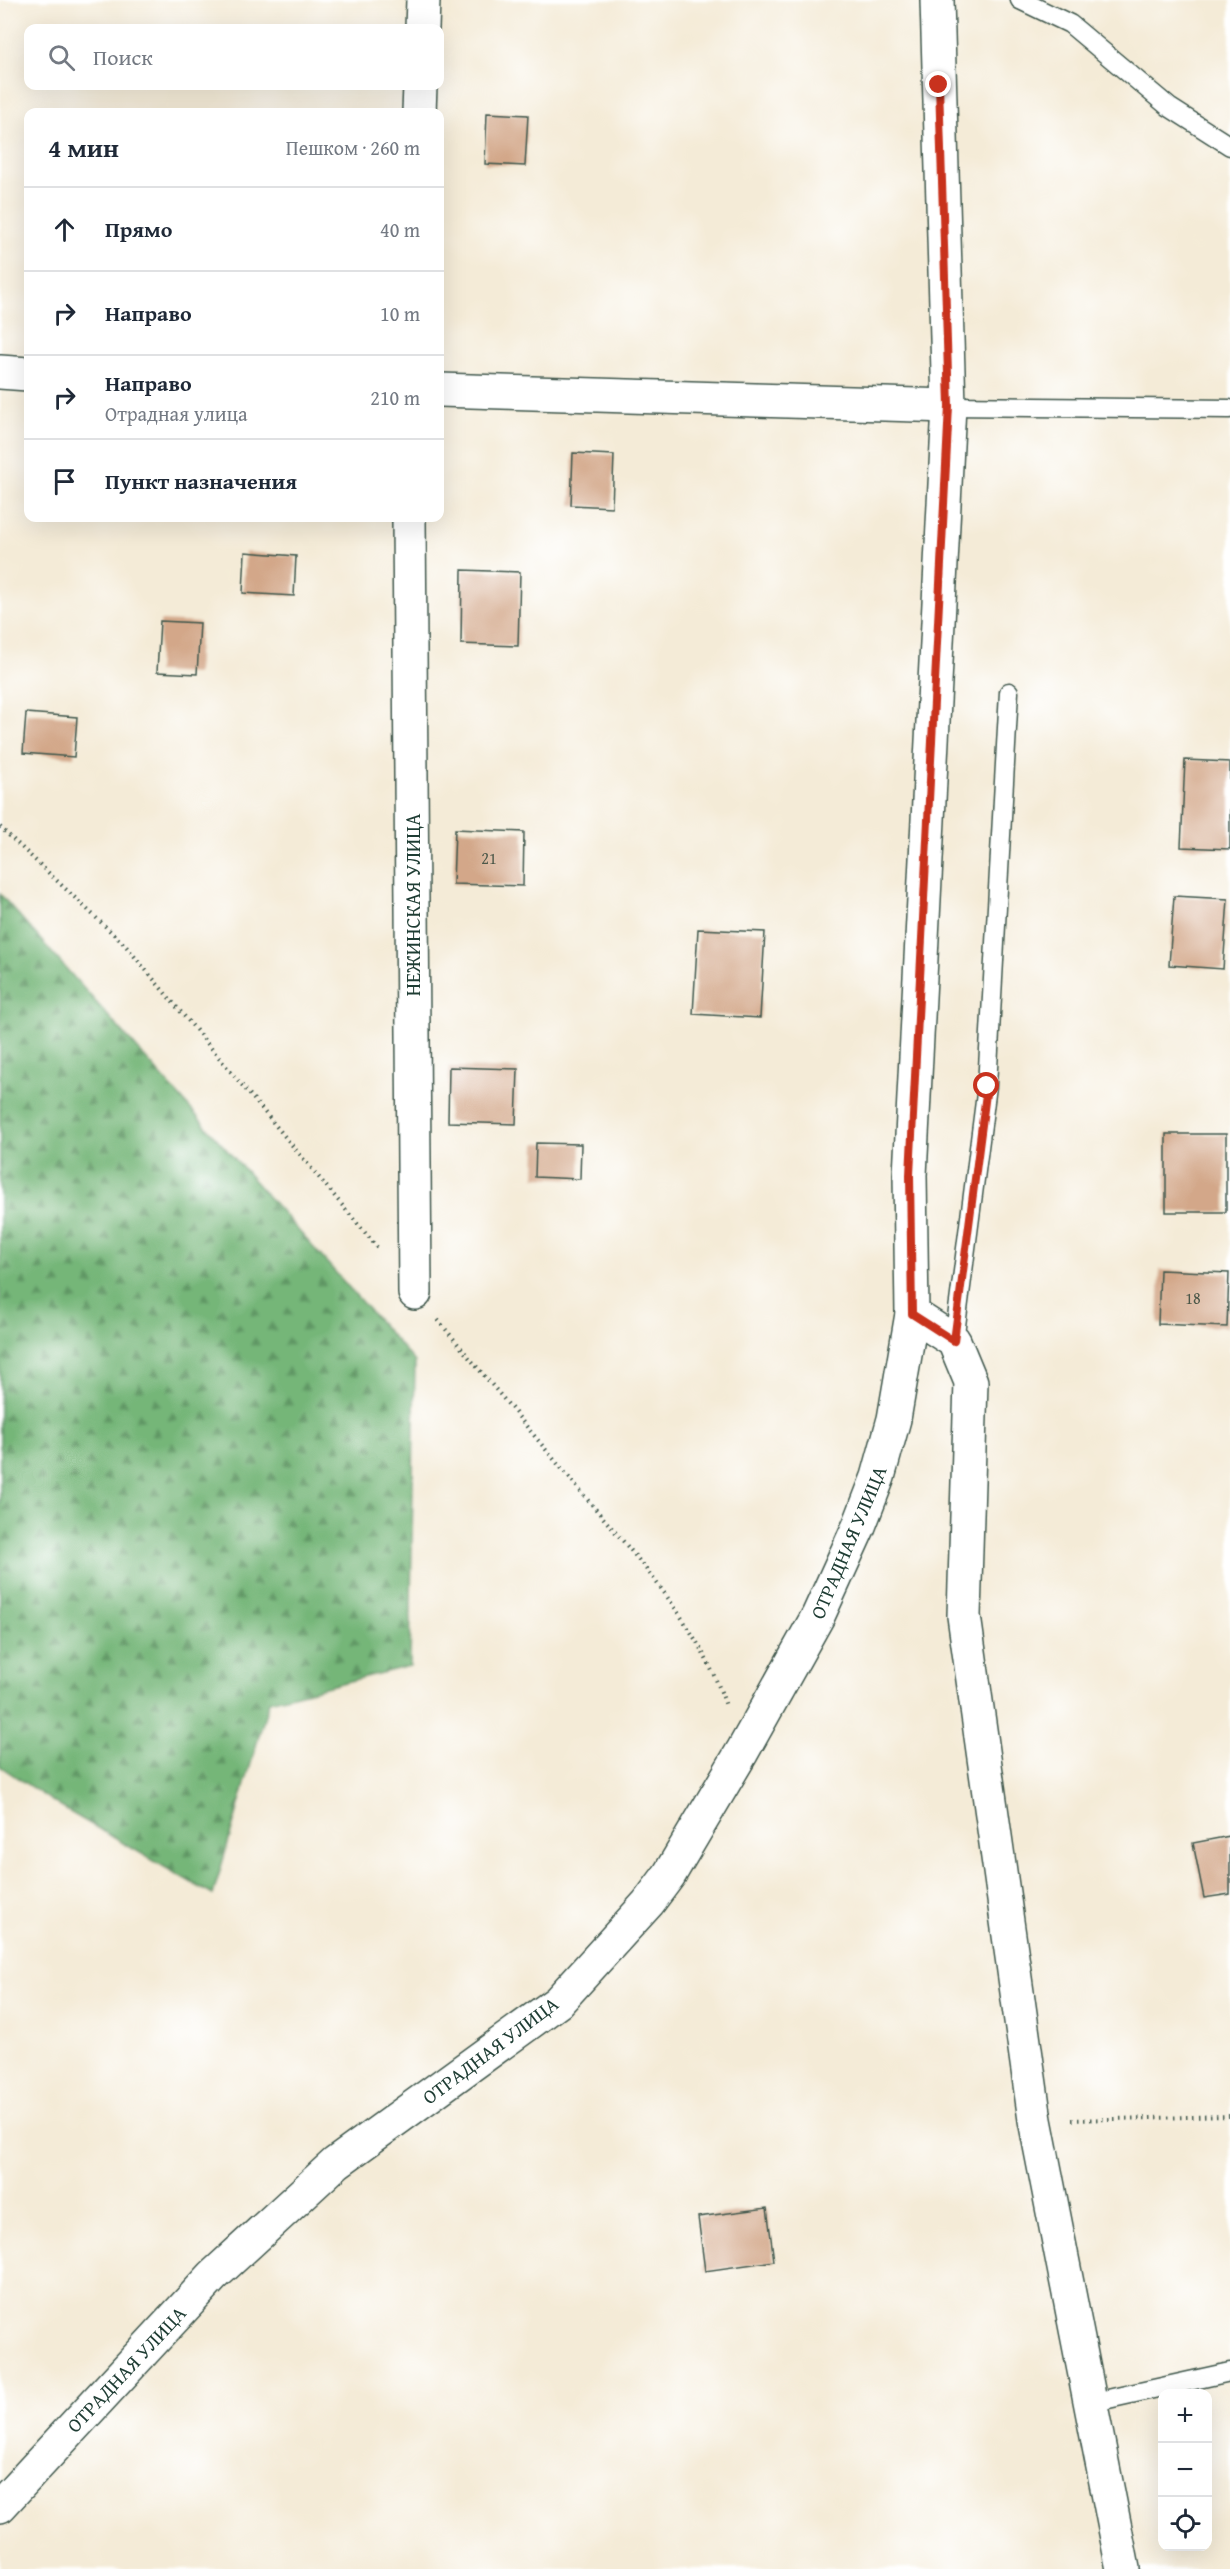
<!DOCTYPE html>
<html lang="ru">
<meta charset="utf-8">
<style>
body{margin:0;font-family:"Gentium Book Plus",serif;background:#f6f6f7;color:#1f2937}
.controls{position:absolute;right:18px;bottom:18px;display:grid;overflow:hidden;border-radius:12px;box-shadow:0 6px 24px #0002}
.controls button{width:54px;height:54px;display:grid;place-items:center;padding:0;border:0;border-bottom:2px solid #e0e1e3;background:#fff;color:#1f2937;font:30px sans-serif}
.stop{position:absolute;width:18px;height:18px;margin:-14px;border:4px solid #c8321e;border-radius:50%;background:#fff}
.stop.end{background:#c8321e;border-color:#fff;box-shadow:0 2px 6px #0008}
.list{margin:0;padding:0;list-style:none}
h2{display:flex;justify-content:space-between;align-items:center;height:78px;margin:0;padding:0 24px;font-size:26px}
h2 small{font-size:20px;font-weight:400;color:#747a83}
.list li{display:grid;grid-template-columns:39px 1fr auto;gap:18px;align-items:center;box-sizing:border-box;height:84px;padding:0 24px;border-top:2px solid #e0e1e3}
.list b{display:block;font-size:22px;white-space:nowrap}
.list p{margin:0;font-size:20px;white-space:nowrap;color:#747a83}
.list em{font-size:20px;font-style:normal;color:#747a83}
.icon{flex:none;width:33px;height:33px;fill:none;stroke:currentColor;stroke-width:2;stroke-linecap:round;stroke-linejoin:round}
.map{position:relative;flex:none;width:1230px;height:2569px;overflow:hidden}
.search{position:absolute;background:#fff;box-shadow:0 6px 24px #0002;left:24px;top:24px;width:420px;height:66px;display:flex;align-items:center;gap:15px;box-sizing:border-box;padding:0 21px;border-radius:12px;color:#747a83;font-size:22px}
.panel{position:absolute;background:#fff;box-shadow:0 6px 24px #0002;left:24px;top:108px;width:420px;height:414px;border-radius:12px}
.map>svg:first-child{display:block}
</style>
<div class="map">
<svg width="1230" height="2569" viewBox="0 0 1230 2569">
<defs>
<pattern id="forest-firs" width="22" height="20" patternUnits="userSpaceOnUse" patternTransform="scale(1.5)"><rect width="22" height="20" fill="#74b678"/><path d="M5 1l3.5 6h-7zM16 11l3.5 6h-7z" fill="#5f9563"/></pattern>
</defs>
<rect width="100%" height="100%" fill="#fff"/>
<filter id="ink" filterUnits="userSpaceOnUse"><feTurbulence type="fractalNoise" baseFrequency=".0167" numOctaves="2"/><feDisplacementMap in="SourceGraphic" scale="12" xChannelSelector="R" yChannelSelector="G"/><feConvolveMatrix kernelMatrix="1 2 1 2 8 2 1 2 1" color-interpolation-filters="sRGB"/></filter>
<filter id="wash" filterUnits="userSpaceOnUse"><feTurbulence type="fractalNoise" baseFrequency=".008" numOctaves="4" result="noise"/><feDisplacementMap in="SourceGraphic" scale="24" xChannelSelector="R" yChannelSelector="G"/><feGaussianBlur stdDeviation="1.35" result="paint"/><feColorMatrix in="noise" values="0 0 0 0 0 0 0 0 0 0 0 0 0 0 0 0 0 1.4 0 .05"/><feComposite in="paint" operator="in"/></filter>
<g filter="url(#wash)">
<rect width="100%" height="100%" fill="#f4ebd7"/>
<!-- forest -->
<path fill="url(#forest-firs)" stroke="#4a7a56" stroke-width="1.5" d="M0 894 415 1362 410 1666 269 1701 213 1895 61 1807 0 1766Z"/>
<g id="blocks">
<!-- building -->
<path fill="#d3a789" d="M487 113 528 115 525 166 485 164Z
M573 453 614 455 612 507 571 505Z
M245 552 296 556 294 596 243 593Z
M462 570 520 572 518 646 461 644Z
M160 621 200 623 197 674 157 672Z
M26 713 77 717 74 757 23 753Z
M1185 760 1230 762V849L1181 847Z
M455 829 524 832 523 886 453 884Z
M1174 896 1228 899 1223 969 1169 965Z
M698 929 765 932 760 1018 693 1014Z
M449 1067 518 1069 516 1124 448 1122Z
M1166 1134H1226V1212H1166Z
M536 1143 581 1144 580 1179 535 1177Z
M1160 1270 1229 1273 1227 1327 1158 1324Z
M1230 1836V1894L1204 1898 1193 1843Z
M767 2208 774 2261 705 2271 698 2217Z"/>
</g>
</g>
<g filter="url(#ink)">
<use href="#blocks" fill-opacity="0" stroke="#3f574c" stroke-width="1.5"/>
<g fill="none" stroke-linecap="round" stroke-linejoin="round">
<!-- lane casing -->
<g stroke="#3f574c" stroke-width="21">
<path id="lane" d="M1020 0 1070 24 1169 107 1230 146
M949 406 1230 409
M954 1341 987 1086 1009 692
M1090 2403 1230 2372"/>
</g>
<!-- street casing -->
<g stroke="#3f574c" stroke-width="36">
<path id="street" d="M422 28 423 0
M419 112 420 86
M0 372 28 374
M440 390 949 406
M409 518 415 1293
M912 1314 954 1341 971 1382 964 1616 1035 2120 1123 2569"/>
</g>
<!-- secondary casing -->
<g stroke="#3f574c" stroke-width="36">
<path id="secondary" d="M0 2506 213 2276 336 2163 558 2002 648 1903 669 1875 742 1752 818 1616 859 1526 878 1477 894 1419 912 1314 910 1175 949 406 937 0"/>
</g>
<!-- path -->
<path stroke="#3f574c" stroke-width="4" stroke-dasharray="1.5 4.5" stroke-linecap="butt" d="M0 827 125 945 377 1247
M438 1320C487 1379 537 1439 587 1499 640 1561 700 1627 726 1706
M1072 2120 1230 2116"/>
<!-- lane -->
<use href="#lane" stroke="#fff" stroke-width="18"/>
<!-- street -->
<use href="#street" stroke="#fff" stroke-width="33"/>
<!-- secondary -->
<use href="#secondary" stroke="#fff" stroke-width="33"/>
</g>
</g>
<g fill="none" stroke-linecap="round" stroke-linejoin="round" filter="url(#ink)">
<!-- route -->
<path stroke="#c8321e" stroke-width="8" d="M939 85 949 406 910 1175 912 1314 954 1341 987 1086"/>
</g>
<g text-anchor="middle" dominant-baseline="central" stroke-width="5" stroke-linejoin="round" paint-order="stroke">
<!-- number labels -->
<g font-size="16" fill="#4c5849">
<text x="489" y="858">21</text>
<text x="1193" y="1298">18</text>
</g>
<!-- street labels -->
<g font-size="20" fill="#1f3d34" stroke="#fff">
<text transform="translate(412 905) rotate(-90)">НЕЖИНСКАЯ УЛИЦА</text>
<text transform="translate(848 1542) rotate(-67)">ОТРАДНАЯ УЛИЦА</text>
<text transform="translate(490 2050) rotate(-37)">ОТРАДНАЯ УЛИЦА</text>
<text transform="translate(126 2369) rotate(-47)">ОТРАДНАЯ УЛИЦА</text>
</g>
</g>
</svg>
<div class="controls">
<button>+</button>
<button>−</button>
<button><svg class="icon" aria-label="locate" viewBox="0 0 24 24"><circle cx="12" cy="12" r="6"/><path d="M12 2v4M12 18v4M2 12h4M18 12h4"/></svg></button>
</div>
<div class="stop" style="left:987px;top:1086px"></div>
<div class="stop end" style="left:939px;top:85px"></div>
<div class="search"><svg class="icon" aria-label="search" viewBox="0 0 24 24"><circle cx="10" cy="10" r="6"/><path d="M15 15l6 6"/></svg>Поиск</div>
<section class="panel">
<h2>4 мин<small>Пешком · 260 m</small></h2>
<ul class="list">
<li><svg class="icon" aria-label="ahead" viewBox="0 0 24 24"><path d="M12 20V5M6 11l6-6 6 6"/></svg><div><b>Прямо</b></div><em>40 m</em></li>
<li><svg class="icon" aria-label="right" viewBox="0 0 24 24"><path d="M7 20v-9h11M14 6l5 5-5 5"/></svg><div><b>Направо</b></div><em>10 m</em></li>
<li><svg class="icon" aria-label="right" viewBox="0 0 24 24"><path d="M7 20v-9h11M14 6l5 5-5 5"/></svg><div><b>Направо</b><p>Отрадная улица</p></div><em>210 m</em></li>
<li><svg class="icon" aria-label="arrive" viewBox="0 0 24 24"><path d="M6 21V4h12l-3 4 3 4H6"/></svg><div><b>Пункт назначения</b></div></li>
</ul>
</section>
</div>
